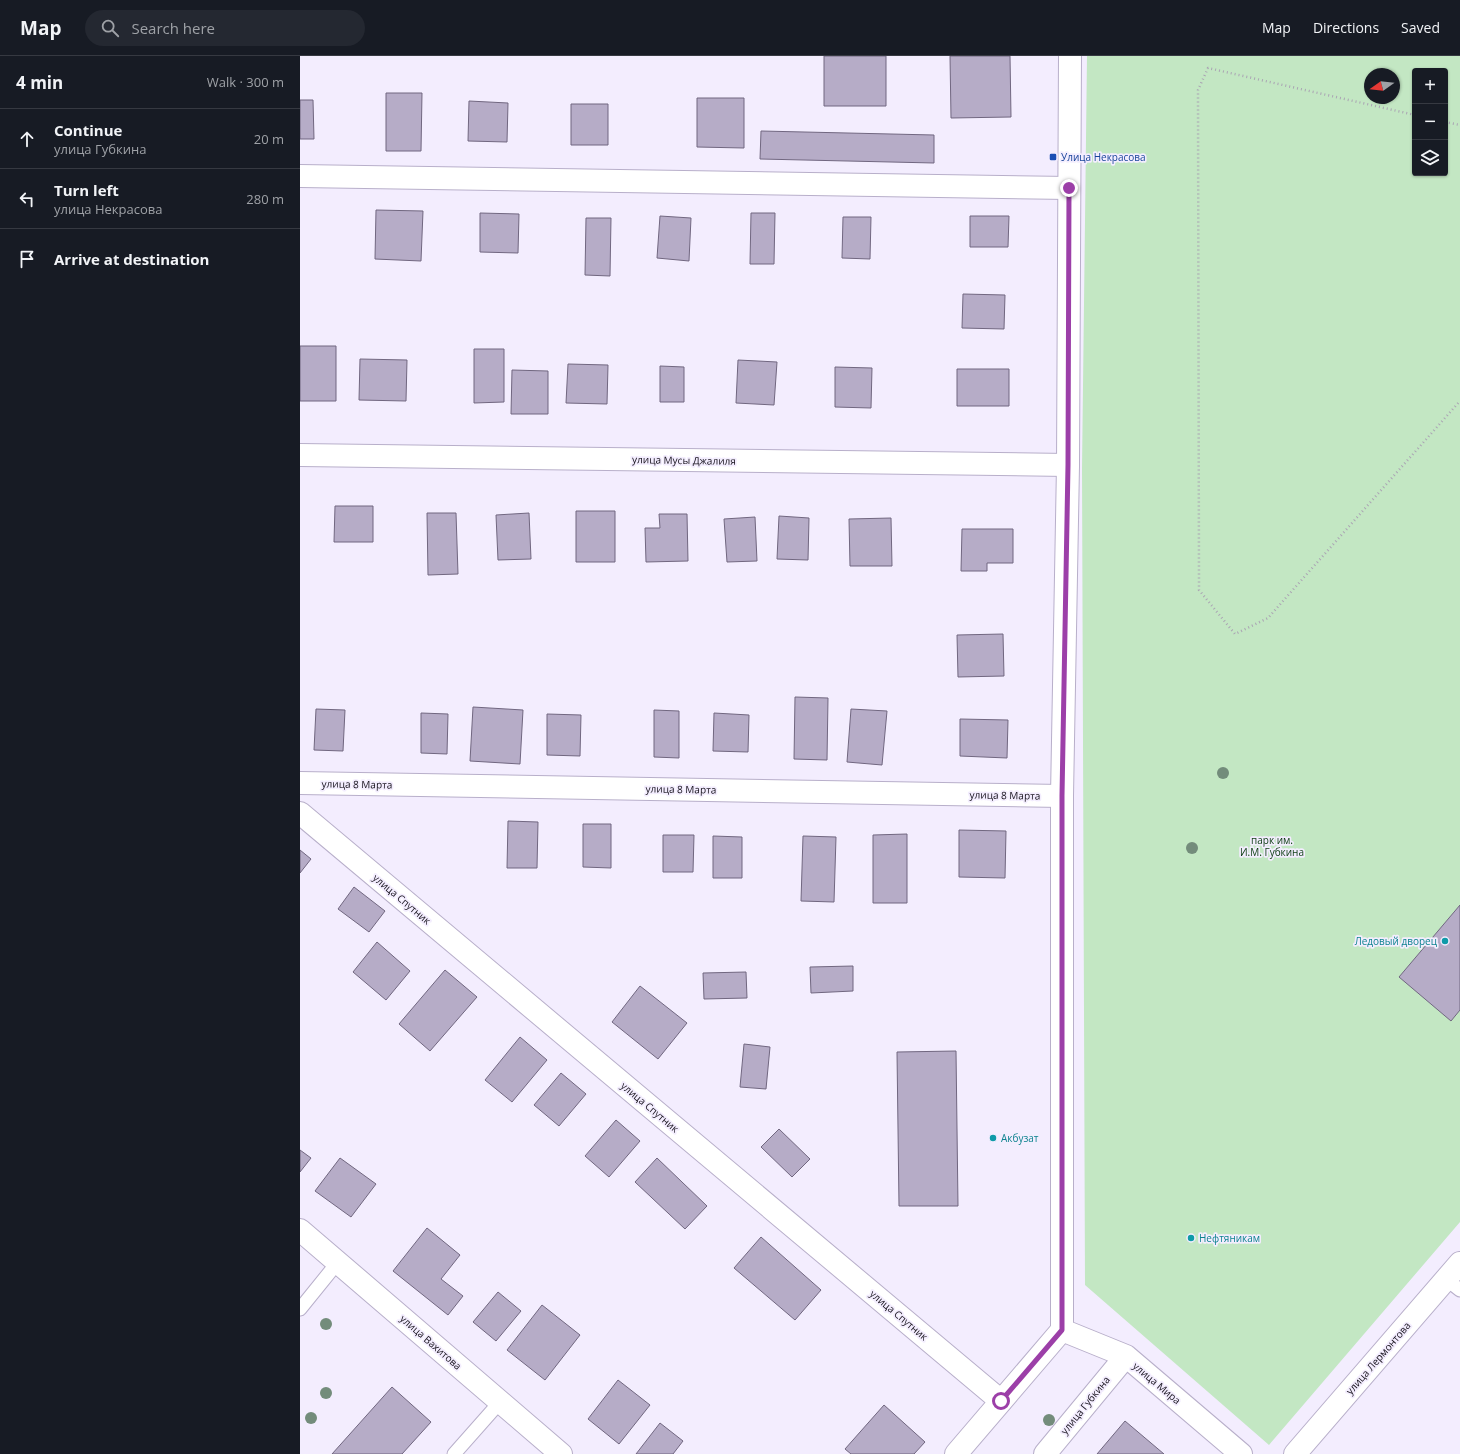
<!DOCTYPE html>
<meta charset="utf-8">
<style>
body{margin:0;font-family:"Open Sans",sans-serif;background:#242831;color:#f1f3f6}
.controls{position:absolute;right:12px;top:12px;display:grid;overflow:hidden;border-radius:4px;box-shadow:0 1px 3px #0004}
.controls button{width:36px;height:36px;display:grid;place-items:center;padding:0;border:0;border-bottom:1px solid #363941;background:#171b24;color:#f1f3f6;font:20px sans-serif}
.compass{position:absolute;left:1064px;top:12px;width:36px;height:36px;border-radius:50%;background:#171b24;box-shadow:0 1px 3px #0004;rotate:255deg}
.stop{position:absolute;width:12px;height:12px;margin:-9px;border:3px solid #9c3fa8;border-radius:50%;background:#fff}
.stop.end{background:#9c3fa8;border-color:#fff;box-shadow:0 1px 4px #0008}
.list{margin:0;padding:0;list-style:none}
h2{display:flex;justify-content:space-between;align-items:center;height:52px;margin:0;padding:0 16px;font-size:17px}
h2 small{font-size:13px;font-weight:400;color:#9ea1a6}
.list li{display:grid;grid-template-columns:26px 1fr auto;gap:12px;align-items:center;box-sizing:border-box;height:60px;padding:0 16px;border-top:1px solid #363941}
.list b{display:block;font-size:15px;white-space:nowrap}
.list p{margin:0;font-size:13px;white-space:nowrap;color:#9ea1a6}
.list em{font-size:13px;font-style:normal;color:#9ea1a6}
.icon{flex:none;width:22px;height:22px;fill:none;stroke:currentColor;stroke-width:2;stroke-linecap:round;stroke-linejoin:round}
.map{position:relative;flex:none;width:1160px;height:1398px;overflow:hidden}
header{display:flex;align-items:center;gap:24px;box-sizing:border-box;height:56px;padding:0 20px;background:#171b24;border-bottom:1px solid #363941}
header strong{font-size:19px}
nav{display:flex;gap:22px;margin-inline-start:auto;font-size:14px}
.search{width:280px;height:36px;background:#242831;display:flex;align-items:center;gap:10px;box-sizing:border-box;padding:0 14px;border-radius:22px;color:#9ea1a6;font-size:15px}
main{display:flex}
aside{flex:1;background:#171b24}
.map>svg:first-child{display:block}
</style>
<header>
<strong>Map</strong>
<div class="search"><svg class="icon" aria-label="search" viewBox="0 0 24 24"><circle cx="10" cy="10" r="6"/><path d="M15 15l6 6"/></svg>Search here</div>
<nav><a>Map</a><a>Directions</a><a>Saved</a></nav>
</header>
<main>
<aside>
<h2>4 min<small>Walk · 300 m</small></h2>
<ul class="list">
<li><svg class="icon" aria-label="ahead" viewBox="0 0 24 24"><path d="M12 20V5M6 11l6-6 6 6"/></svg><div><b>Continue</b><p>улица Губкина</p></div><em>20 m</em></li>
<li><svg class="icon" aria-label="left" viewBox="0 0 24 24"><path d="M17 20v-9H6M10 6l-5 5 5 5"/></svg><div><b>Turn left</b><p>улица Некрасова</p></div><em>280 m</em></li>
<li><svg class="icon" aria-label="arrive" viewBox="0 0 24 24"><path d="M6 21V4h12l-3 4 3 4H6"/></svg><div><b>Arrive at destination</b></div></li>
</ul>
</aside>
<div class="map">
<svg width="1160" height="1398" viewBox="0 0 1160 1398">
<rect width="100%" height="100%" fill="#f3edfe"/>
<!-- green -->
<path fill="#c3e7c3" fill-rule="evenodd" d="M787 0H1160V1166L969 1389 785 1229 782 413ZM1115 15H1145V117H1115ZM1070 18H1094V42H1070Z"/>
<!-- building -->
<path fill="#b6acc7" stroke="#716780" d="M524 0H586V50H524Z
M650 0H710L711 61 651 62Z
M86 37H122L121 95H86Z
M397 42H444V92L397 91Z
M0 44H13L14 83H0Z
M169 45 208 47 207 86 168 85Z
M271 48H308V89H271Z
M461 75 634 79V107L460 103Z
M76 154 123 155 121 205 75 203Z
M180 157 219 158 218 197 180 196Z
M451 157H475L474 208H450Z
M360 160 391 162 389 205 357 202Z
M670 160H709L708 191H670Z
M543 161H571L570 203 542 202Z
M286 162H311L310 220 285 219Z
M663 238 705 239 704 273 662 272Z
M0 290H36V345H0Z
M174 293H204V346L174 347Z
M60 303 107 304 106 345 59 344Z
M438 304 477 306 474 349 436 347Z
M268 308 308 309 307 348 266 347Z
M360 310 384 311V346H360Z
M535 311 572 312 571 352 535 351Z
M657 313H709V350H657Z
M212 314 248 315V358H211Z
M35 450H73V486H34Z
M276 455H315V506H276Z
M127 457H156L158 518 128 519Z
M229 457 231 503 198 504 196 459Z
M359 458H387L388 505 346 506 345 472H360Z
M479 460 509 462 508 504 477 503Z
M455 461 457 505 427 506 424 463Z
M591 462 592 510H550L549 463Z
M662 473H713V507H687V515H661Z
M703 578 704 620 658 621 657 579Z
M495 641 528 642 527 704 494 703Z
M173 651 223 654 220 708 170 705Z
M16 653 45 654 43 695 14 694Z
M551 653 587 655 582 709 547 706Z
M354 654 379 655V702L354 701Z
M121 657 148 658 147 698 121 697Z
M414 657 449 659 448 696 413 695Z
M247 658 281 659 280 700 247 699Z
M660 663 708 664 707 702 660 700Z
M208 765 238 766 237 812H207Z
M283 768H311V812L283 811Z
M659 774 706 775 705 822 659 821Z
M607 778V847H573V779Z
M363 779H394L393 816H363Z
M413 780 442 781V822H413Z
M503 780 536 781 534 846 501 845Z
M0 794 11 803 0 817Z
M54 831 85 855 69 876 38 853Z
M1160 849V954L1151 965 1099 921Z
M77 886 110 915 86 944 53 916Z
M553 910V935L511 937 510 911Z
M145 914 177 941 130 995 99 968Z
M446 916 447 942 404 943 403 917Z
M340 930 387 967 358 1003 312 966Z
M220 981 247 1004 212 1046 185 1024Z
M444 988 470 991 466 1033 440 1031Z
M656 995 658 1150H599L597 996Z
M261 1017 286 1038 259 1070 234 1049Z
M316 1064 340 1085 309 1121 285 1100Z
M479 1073 510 1103 492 1121 461 1091Z
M0 1094 11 1102 0 1116Z
M40 1102 76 1128 51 1161 15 1135Z
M357 1102 407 1150 385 1173 335 1126Z
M127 1172 160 1199 141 1223 163 1240 148 1259 93 1215Z
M461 1181 521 1234 495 1264 434 1212Z
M198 1236 221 1255 196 1285 173 1266Z
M242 1249 280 1279 245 1324 207 1294Z
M318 1324 350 1349 319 1388 288 1363Z
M92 1331 131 1366 102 1398H32Z
M584 1349 625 1386 614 1398H551L545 1393Z
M825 1365 864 1398H797Z
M360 1367 383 1385 373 1398H336Z"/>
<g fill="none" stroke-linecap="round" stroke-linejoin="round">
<!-- service casing -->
<g stroke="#b8afca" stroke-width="15">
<path id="service" d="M1146 1223 1160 1234
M0 1253 38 1206
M154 1398 200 1346"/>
</g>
<!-- minor casing -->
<g stroke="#b8afca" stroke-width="24">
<path id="minor" d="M0 120 769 132
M0 399 768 409
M0 727 762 740
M0 757 701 1345
M0 1174 261 1398
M995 1398 1160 1207"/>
</g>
<!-- tertiary casing -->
<g stroke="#b8afca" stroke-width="24">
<path id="tertiary" d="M762 1274V740L768 409 770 0
M762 1274 826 1300 941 1398
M656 1398 762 1274
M745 1398 826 1300"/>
</g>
<!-- path -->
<path stroke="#aaa4b3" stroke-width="2.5" stroke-dasharray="1 3" stroke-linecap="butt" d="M1115 59 908 12 898 34 899 534 935 578 968 562 1160 345
M1145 66 1160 69"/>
<!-- service -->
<use href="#service" stroke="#fff" stroke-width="13"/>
<!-- minor -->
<use href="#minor" stroke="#fff" stroke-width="22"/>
<!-- tertiary -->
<use href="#tertiary" stroke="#fff" stroke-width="22"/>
</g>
<!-- trees -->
<g fill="#738c7b">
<circle cx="923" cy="717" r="6"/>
<circle cx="892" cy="792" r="6"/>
<circle cx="26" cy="1268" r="6"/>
<circle cx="26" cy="1337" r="6"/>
<circle cx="11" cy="1362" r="6"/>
<circle cx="749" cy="1364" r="6"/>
</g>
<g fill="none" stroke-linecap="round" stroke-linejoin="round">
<!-- route -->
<path stroke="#9c3fa8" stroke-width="5" d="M701 1345 762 1274V740L768 409 769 132"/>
</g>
<!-- markers -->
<rect fill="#1a4fb4" stroke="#f3edfe" stroke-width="1.5" x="749" y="97" width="8" height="8" rx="2"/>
<g fill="#0f9aa8" stroke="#f3edfe" stroke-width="1.5">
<circle cx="1145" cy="885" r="4"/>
<circle cx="693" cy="1082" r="4"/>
<circle cx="891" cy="1182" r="4"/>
</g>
<g text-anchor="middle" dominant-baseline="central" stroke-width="3.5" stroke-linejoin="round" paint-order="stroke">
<!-- transit labels -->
<g font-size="10" fill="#164399" stroke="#f3edfe" text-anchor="start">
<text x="761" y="101">Улица Некрасова</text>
</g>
<!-- street labels -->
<g font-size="10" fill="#15111b" stroke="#f3edfe">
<text transform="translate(384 404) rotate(1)">улица Мусы Джалиля</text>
<text transform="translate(57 728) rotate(1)">улица 8 Марта</text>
<text transform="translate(381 733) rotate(1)">улица 8 Марта</text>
<text transform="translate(705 739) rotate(1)">улица 8 Марта</text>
<text transform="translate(102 843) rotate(40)">улица Спутник</text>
<text transform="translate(350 1051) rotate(40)">улица Спутник</text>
<text transform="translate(599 1259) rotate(40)">улица Спутник</text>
<text transform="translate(131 1286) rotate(41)">улица Вахитова</text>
<text transform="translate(1078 1302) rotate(-49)">улица Лермонтова</text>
<text transform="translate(857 1327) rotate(40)">улица Мира</text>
<text transform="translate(785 1349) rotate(-51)">улица Губкина</text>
</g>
<!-- park labels -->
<g font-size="10" fill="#0b3c10" stroke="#f3edfe">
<text x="972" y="784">парк им.<tspan x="972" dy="12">И.М. Губкина</tspan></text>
</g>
<!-- culture labels -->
<g font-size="10" fill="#0d838f" stroke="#f3edfe" text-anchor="start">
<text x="1137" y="885" text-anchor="end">Ледовый дворец</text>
<text x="701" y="1082">Акбузат</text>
<text x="899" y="1182">Нефтяникам</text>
</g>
</g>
</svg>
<div class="controls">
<button>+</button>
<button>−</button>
<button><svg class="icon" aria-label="layers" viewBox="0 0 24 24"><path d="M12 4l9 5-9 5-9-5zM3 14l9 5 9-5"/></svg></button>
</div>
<svg class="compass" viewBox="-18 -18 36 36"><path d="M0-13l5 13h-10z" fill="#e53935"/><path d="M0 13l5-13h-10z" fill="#9ea1a6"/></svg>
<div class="stop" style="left:701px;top:1345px"></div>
<div class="stop end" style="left:769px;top:132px"></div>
</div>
</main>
